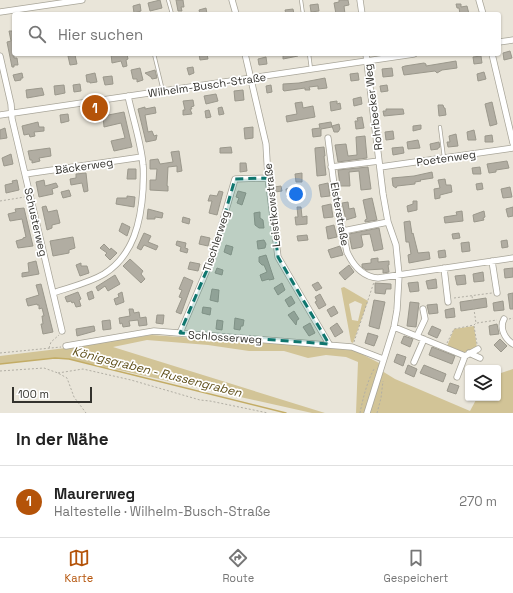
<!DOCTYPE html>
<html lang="de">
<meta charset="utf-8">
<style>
body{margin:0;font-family:"Space Grotesk",sans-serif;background:#f6f6f6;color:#222}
.controls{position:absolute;right:12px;bottom:12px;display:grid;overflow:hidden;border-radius:4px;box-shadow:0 1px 3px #0004}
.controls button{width:36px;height:36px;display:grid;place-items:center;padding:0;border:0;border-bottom:1px solid #e0e0e0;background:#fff;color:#222;font:20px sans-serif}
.scale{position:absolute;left:12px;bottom:10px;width:80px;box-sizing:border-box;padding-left:4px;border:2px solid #33322d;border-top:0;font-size:11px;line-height:14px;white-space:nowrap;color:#33322d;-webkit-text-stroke:3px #fff;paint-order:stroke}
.you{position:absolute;left:296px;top:194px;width:14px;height:14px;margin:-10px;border:3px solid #fff;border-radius:50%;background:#1a73e8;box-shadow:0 0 0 6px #1a73e833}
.badge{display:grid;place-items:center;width:26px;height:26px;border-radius:50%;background:#b45309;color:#fff;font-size:13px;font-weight:700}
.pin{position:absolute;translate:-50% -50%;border:2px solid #fff;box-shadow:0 1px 4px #0006}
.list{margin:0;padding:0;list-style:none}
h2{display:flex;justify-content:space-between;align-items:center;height:52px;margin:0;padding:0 16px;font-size:17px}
h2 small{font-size:13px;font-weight:400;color:#767676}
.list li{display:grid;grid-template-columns:26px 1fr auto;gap:12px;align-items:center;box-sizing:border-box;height:72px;padding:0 16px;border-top:1px solid #e0e0e0}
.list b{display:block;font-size:15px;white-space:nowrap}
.list p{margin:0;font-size:13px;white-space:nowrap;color:#767676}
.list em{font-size:13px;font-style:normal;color:#767676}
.icon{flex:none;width:22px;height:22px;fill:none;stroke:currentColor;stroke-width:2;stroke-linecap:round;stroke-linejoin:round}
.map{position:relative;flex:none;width:513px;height:413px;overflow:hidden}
.search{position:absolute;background:#fff;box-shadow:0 1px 3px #0004;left:12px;right:12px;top:12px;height:44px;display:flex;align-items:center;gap:10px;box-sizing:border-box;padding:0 14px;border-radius:4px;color:#767676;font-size:15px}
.sheet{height:124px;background:#fff}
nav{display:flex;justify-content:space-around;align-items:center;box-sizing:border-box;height:56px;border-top:1px solid #e0e0e0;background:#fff;font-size:11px;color:#767676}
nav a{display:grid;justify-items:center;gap:2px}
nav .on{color:#b45309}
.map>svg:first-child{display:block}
</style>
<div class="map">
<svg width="513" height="413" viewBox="0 0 513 413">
<rect width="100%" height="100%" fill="#e9e5d9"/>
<!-- green -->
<path fill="#d2c497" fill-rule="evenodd" d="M344 287 368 301 353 343 351 342 341 288ZM355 301 362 304 358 321 352 320 349 304Z
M474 326 477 348 465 353 447 346 454 329Z
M151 335 352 349 381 364 382 371 395 379 470 411 477 398H498V374L513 369V413H356L358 362 346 357 326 355 308 358 284 351H249L208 345 147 340 113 347 325 413H312L69 359 55 358 0 364V356L66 348Z"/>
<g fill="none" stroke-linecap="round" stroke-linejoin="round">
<!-- stream -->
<path stroke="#c3ac65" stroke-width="1.5" d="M0 364 55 358 69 359 286 413"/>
</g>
<!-- building -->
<path fill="#b1ada2" stroke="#9b988c" d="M160 0 162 8 150 11 148 3Z
M176 0H183L184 7H181L182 11H178Z
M339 0H348L349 5 344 6 345 14H336L334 3 339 2Z
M140 4 141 11 134 13 133 6Z
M318 4 319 11 311 12 310 5Z
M456 4H461V7L467 6 469 14H460L459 8H457Z
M206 8 207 14H200L199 10Z
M293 9 294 14H286L285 10Z
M9 31H13L14 33V58H17L18 65H14V67H12L7 42 11 41Z
M510 51 512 58 504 60 503 53Z
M111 54H127L128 59 126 60 127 66 123 67 121 61 112 63Z
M199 54H207L208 59 200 60Z
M283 54H298V56L283 59Z
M75 55 77 64 70 65 68 56Z
M481 56 482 63 474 64 473 57Z
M266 57 267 64 259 65 258 59Z
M456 61 457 68 442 70 437 73 435 71 404 75 402 67 405 66 424 63 426 64V66Z
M193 67 194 73 189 75 187 68Z
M140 68 143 80 137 82V79H133L131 70Z
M392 68 393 76 383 77 382 69Z
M155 70 157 78 152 79 151 77 145 73Z
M484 72 486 79 478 81 477 74Z
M22 73 23 78H21V80L15 81 13 75Z
M95 73 97 82 90 83V82H87L86 75Z
M358 73 359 80 351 81 350 74Z
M112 76 113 84 105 85 103 77Z
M325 78 327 88 318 89V86L309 87 310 90H305V88L284 91 283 90V84L299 83Z
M80 84 81 91 74 92 73 85Z
M64 85 65 93 55 95 54 86Z
M271 85 272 92 267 93 266 86Z
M387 85 388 91 381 92 380 86Z
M42 88 44 95 27 98 26 90Z
M243 90 244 100 235 101 234 91Z
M216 94 218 101 206 104 204 96Z
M361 97 362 104 354 106 353 99Z
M193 100 194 106 191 107 192 109H190L192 114 183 115V110H185L183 101Z
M337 101V104L340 103 341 109 331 111 330 102Z
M302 102 303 108 313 106 315 117 287 122 286 116 297 114 295 103Z
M492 102 497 124 490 126 485 104Z
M438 105H443L444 108H445L446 115 439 116Z
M145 107V109L155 107 156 113 145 115 148 132 152 131 154 136 157 135 156 140 146 142 138 109Z
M222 107 224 114 219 115 218 108Z
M386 109H403L404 114 384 116 383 111H386Z
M209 110 211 117 206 118 205 111Z
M124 112 132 147 114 151 111 141 125 138 121 123 104 127 103 116Z
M68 114 69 121 61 123 60 115Z
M362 117 364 128 356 129 355 121H358L357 118Z
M38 122 39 127H44V131L34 132 35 136 30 137 29 134 24 135 22 126Z
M331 122 332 127 321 129V136L313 137 312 129 320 128 319 124Z
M339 124 340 129 338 132H334L332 126Z
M421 125V129L413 131V126Z
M253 127V138L245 139 244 128Z
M5 128 7 138 0 139V130Z
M474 130 476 140H468L467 132Z
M393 131 394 139 386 140 385 132Z
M456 134 458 146 448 147 447 142H450L449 136Z
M492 135 493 142H485V136Z
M365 136 367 158 338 162 335 145 346 144 348 156 357 155 356 137Z
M418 140 420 148 408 149 407 142Z
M439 142 440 147 438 148V149L431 150 430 144Z
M231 147 232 153H220V148Z
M324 147 325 156H324L326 175 317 176 315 150V148Z
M403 147 404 153 393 155 392 148Z
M50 148 51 156 39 158 40 161 32 163V160H30L28 151Z
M179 151 182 171 177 172V166L168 167 167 186H168V191L150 190V180H156L157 169H150V160L158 159 160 164 173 162 171 152Z
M11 154 13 164 4 166 2 158Z
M507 161 509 168 496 170V172L489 173 487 164Z
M240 163H246L247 171 240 172Z
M368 167 371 189 361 190 359 171 349 172 350 186H340L338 170Z
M480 167 481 174H473L472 168Z
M128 169H136V179H127Z
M432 172 433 178 420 180 421 181 415 182V184L397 186 396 188 393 186 392 178 414 176Z
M86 173 88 191 84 192 82 183 71 185 70 179 76 178V174Z
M302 173V182H296L295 174Z
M445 179 446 185H451L452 192 440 195V198L435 199 434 189 440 188 438 180Z
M17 180 19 190 6 193 5 185 13 183 12 181Z
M44 180 45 186 56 183 58 187 52 189 53 194 39 197 36 182Z
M328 183 330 196 321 197 319 185Z
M482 183 483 189 477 190 476 184Z
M281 186 282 191 275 192 274 187Z
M510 187 512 197 503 198 501 189Z
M294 188 295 197H287L286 189Z
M69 190 71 196 63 198 61 192Z
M219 191 223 192 217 215 209 213 212 201H208L210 195 217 196Z
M238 191 246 193 242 205 237 203 239 198 236 197Z
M127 196 135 197 134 207 116 204 117 198H127Z
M372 198 377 220 365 222V220L367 219 363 200Z
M413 201H417V210L408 212 407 206 413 204Z
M348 202 349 209 354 208 356 217 346 220 342 203Z
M331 204 333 217 324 218 322 206Z
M46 206 48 212 57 210 60 223 52 225V228L47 230 42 207Z
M297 207H301L302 217 307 216V224L296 225 295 217H298Z
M513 207V216L508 217 506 209Z
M24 208 33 246 18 248 16 241 23 239V238L26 237 22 219 10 221 8 214 16 212 15 209Z
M148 209 163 213 162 218 155 217V219H147Z
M462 211 463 221 445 223 444 217 457 215 456 212Z
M484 211 485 217 483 218 484 220 474 222 473 215Z
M260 212V218L263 220 264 228H259L255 225 254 213Z
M183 217 190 219 189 224 182 222Z
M410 221 412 234 413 233 418 253 429 252 430 259 409 263 408 255 411 254 409 242H406L404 222Z
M122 223 130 227 127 236 119 231Z
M334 225 337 237 328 239 326 227Z
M379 228 383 249 374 251 370 234 361 235 363 245 362 247 352 249 349 234Z
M144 233 151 236 148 242 158 246 156 250 144 245 141 250 137 248Z
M459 233 460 238 453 239 452 234Z
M307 235 308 240 298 241 297 236Z
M201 236 210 238 208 246 199 244Z
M73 237 75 248 69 250V253L53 256 50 241Z
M264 240 266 244 265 248 258 249 257 241Z
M507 240 508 247 502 248 501 241Z
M177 241 186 243 185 248 188 249 187 253 180 251 181 247 176 245Z
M469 242 470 251 462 252 461 243Z
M104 244 110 250 111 248 117 253 110 260 105 255 107 253 100 248Z
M226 245 233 247 231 255 224 252Z
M340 246 343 255 331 258 328 250Z
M445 250 446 257 439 258 438 251Z
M266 255 274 279 269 280V279L262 281 260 275 267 272 264 265H262L259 262V257Z
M378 258V262L389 261V265H388L389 272 383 273V269L366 270 362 267V264L371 263V259Z
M130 259 143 271 141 274 145 279 141 283 123 266Z
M36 261 39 274 22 277V273L29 272 28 263Z
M190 262 200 264 198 271 188 269Z
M81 263V266H87L89 273 80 276 76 265Z
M349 265 354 272 345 280 339 273Z
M217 268 223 270 222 275 215 273Z
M513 268V277L505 278 504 269Z
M483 272 484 281 474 282 473 274Z
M115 275 120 284 108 291 105 286 98 291 96 287Z
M465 275 466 284 457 285 455 276Z
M184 277 193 281 181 314 176 312 182 298 179 297 182 290 179 289Z
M436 279 437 288 428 289 426 281Z
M318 282 322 288 316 291 312 285Z
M418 282 419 291 410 292 408 283Z
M282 283 285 290 278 295 274 288Z
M375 283 391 284V289H386L385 294 375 293Z
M41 284 53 332 43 334 41 324H43L42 316H44L42 308 39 309V305H37V304L28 306 26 299 39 295 36 285Z
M212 289 219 290 218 302 210 300Z
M92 291 94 298 89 300 87 293Z
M78 292 81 299 79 300 81 306 76 307 74 302 72 303 71 301 67 302 65 297Z
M122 292 124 302 116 305 114 299 119 297 118 294Z
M513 293V309H510L508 294Z
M320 294 326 305 319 309 315 302 317 301 315 297Z
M291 296 295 303 289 307 285 300Z
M486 298 487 307 461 311 460 302Z
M374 300 385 302 379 329 369 326Z
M503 301 504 310 494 311 493 303Z
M410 302 419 303 416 327 407 326Z
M437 304 438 313 429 314 427 305Z
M334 306 338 313 331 317 327 310Z
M203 307 211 308 210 315 202 313Z
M454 308 455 317 446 318 445 310Z
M129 309H133L134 313 139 312 140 318 146 317 147 325 139 326 138 320 129 321 130 326 123 327 122 323 120 324 119 318 130 316Z
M294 311 299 319 297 320 296 325 288 315Z
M157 315H164L163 324 156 323Z
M235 318 244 320 243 326H241L240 330 234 329Z
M110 320 111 329 103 330 102 321Z
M217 320 223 321 222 330 216 329Z
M310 323 315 333 309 336 303 327Z
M337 323 343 332 335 337 330 328Z
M497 324 499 334 490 335 489 326Z
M94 326 95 331 77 336 76 329Z
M432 326 441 330 437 338 428 334Z
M368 333 378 336 374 346 365 343Z
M404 336 413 339 410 347 401 343Z
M500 339 507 346 501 352 494 345Z
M432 347 455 356 452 364 429 355Z
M397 354 406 357 403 366 394 362Z
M408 365 417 369 414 377 405 373Z
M424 365 446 374 443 382 420 373Z
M450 383 459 386 456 394 447 391Z"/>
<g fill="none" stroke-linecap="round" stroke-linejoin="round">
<!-- lane casing -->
<g stroke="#a8a599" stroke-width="4">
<path id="lane" d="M168 0 172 14
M301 0 303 14
M154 54 163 91
M309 54 311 69
M440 127 444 158"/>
</g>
<!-- street casing -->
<g stroke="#a8a599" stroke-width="7">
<path id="street" d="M232 0 236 14
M360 0 362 14
M479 0 483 14
M0 12 82 0
M499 42 513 40
M245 54 266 144 268 178 278 257 329 344
M366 54 383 194 388 222 396 245 399 275 397 310 394 327 367 413
M492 54 513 143
M0 56 11 104 12 119 62 331
M0 115 414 54
M328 138 335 193 347 252C353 265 362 277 378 278L513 258
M331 167 379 161
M380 167 513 148
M25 174 142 157
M343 231 388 222
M492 261 497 293
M444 268 448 302
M53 293C70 287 89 283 104 274 134 255 141 221 143 189 143 181 144 173 143 165 141 142 133 119 128 96
M504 319C499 328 505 339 513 344
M394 327 465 356 457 377
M180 333 212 258 235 179 268 178
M417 336 425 319 423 309
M66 346 154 331 352 347 383 359
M469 353 480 358
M465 356 478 349
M414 362 424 339"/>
</g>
<!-- path -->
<path stroke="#b1aea4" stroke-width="1" stroke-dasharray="2 2" stroke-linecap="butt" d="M0 201 25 197
M454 298 492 293
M509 319 513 318
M477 323 497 320
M474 326 477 344
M354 342 374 282
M447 343 454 329 474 325 476 323 472 296
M49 348 51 342 59 335
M0 353 61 347
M0 371 44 368 58 373 67 378 74 397 86 413
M58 373 83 369 131 380 200 400 210 401 268 413
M360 413C363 398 367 382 374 369
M377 413 381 398 383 381"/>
<!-- lane -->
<use href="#lane" stroke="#fff" stroke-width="2.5"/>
<!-- street -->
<use href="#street" stroke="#fff" stroke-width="5.5"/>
</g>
<!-- marked area -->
<path fill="#0f766e" fill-opacity="0.2" stroke="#0f766e" stroke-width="3" stroke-dasharray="8 5" stroke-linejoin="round" d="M268 178 278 257 329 344 180 333 212 258 235 179Z"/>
<g text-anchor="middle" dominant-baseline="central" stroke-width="3.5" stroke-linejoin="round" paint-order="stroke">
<!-- street labels -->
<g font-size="11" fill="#33322d" stroke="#fff">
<text transform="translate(207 85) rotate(-8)">Wilhelm-Busch-Straße</text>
<text transform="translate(373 107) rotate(-97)">Rohrbecker Weg</text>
<text transform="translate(446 158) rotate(-8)">Poetenweg</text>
<text transform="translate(84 166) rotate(-8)">Bäckerweg</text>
<text transform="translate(272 205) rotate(-96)">Leistikowstraße</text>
<text transform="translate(340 214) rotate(80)">Elsterstraße</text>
<text transform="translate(36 222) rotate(77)">Schusterweg</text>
<text transform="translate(216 241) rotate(-72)">Tischlerweg</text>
<text transform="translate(225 337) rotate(4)">Schlosserweg</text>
</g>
<!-- water labels -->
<g font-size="12" font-style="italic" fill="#5f4f19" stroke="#fff">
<text transform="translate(157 372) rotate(14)">Königsgraben - Russengraben</text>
</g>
</g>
</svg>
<div class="controls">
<button><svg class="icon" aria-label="layers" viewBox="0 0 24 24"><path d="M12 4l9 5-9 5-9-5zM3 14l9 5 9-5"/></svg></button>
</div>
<div class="scale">100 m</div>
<div class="you"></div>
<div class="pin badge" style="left:95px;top:108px">1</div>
<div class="search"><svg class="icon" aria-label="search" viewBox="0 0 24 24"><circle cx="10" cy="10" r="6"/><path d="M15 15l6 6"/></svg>Hier suchen</div>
</div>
<section class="sheet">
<h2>In der Nähe<small></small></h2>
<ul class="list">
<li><span class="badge">1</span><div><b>Maurerweg</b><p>Haltestelle · Wilhelm-Busch-Straße</p></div><em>270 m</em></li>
</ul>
</section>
<nav>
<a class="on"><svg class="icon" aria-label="map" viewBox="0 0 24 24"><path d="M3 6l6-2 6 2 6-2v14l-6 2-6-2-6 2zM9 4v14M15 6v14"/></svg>Karte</a>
<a><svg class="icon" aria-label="directions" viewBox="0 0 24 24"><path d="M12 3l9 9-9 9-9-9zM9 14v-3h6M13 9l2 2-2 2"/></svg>Route</a>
<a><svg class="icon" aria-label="saved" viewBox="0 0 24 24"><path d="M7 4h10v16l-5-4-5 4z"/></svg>Gespeichert</a>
</nav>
